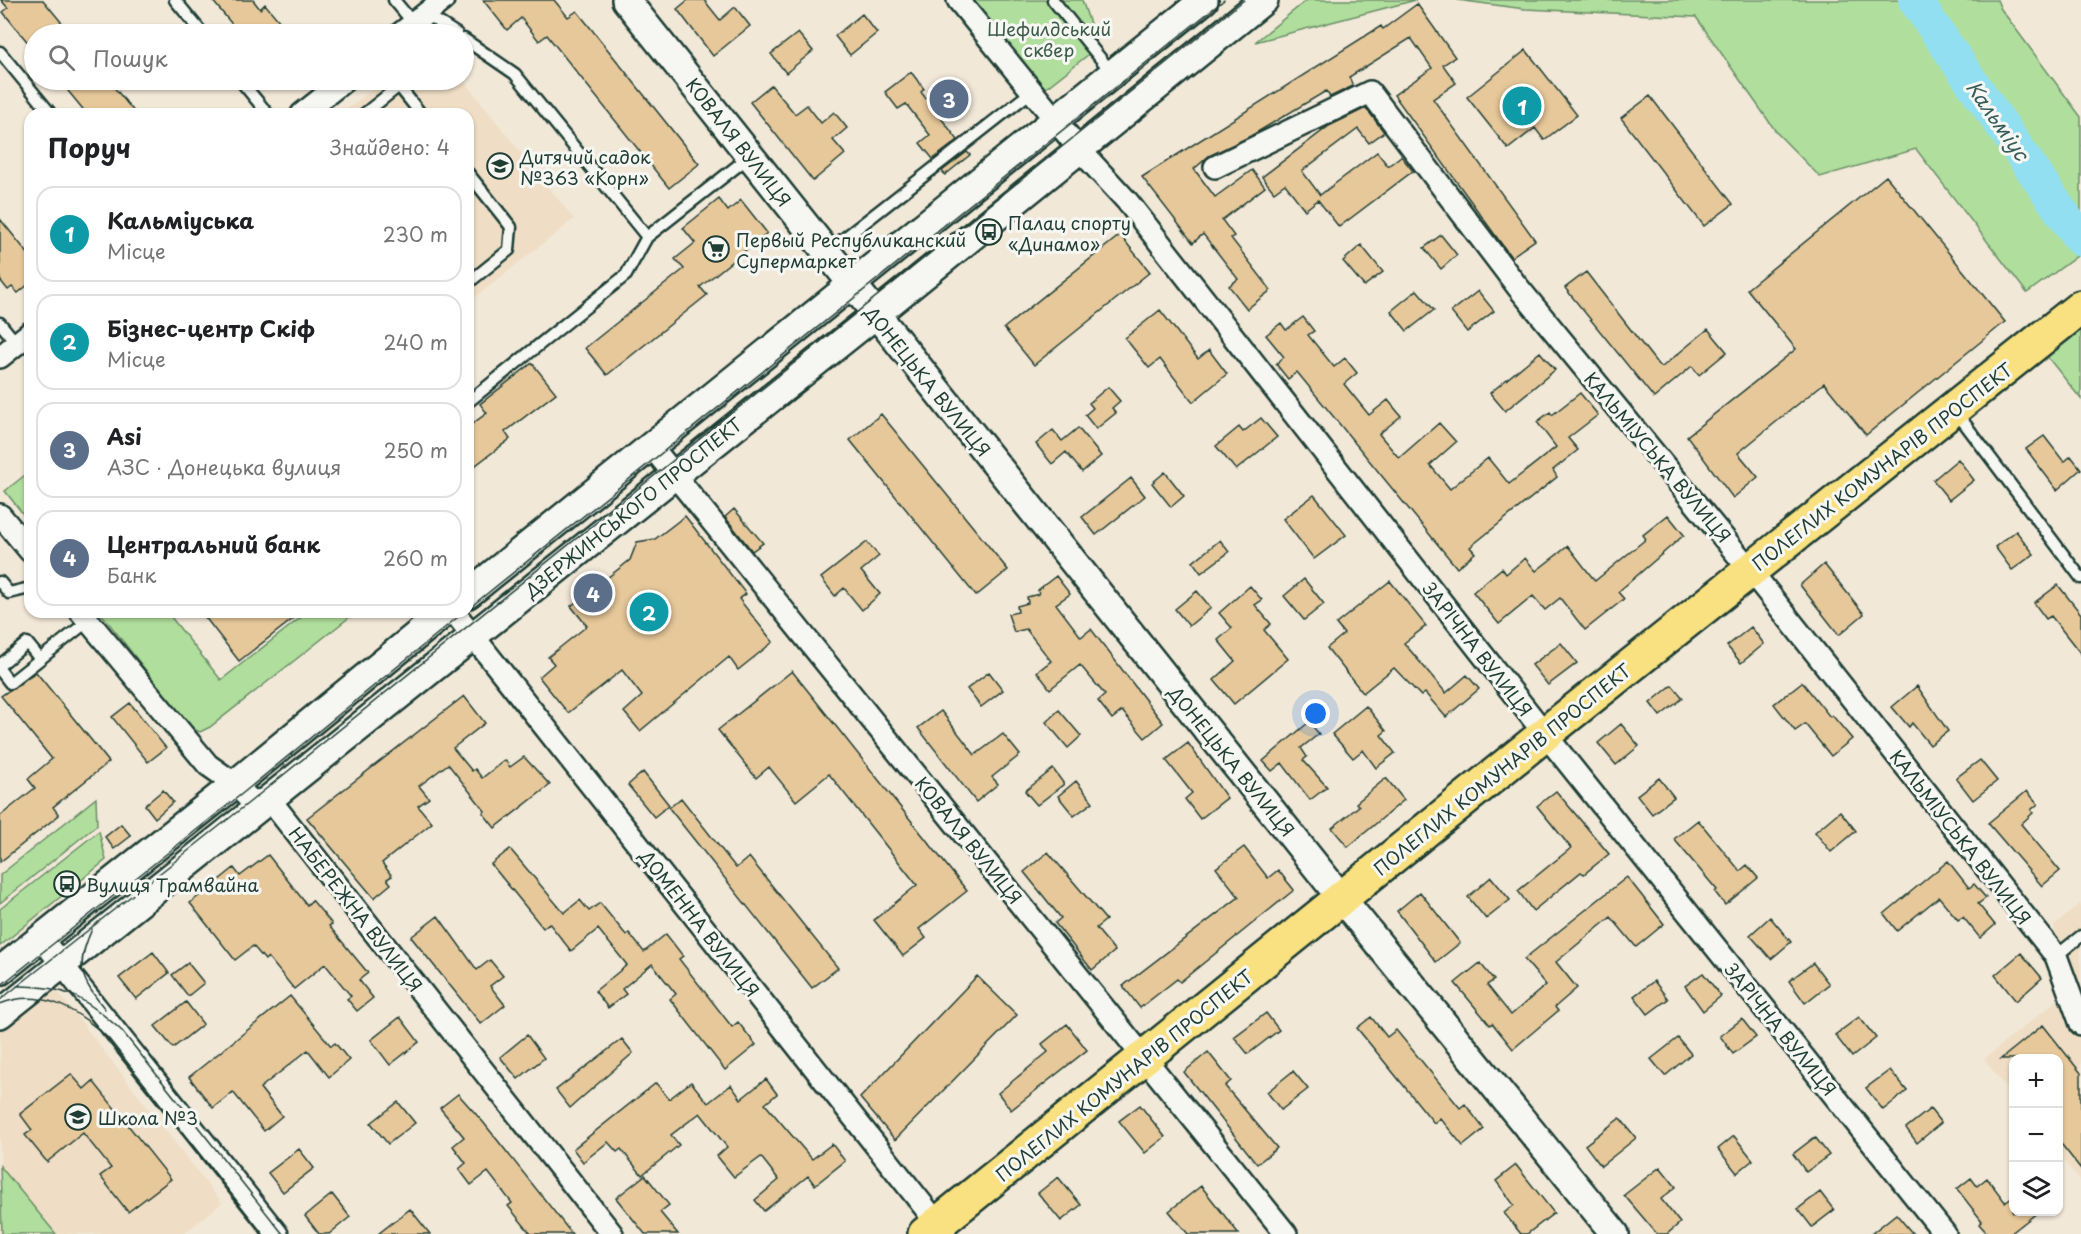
<!DOCTYPE html>
<html lang="uk">
<meta charset="utf-8">
<style>
body{margin:0;font-family:"Playpen Sans",sans-serif;background:#f2f2f2;color:#202124}
.controls{position:absolute;right:18px;bottom:18px;display:grid;overflow:hidden;border-radius:12px;box-shadow:0 2px 4px #0004}
.controls button{width:54px;height:54px;display:grid;place-items:center;padding:0;border:0;border-bottom:2px solid #e0e0e0;background:#fff;color:#202124;font:30px sans-serif}
.you{position:absolute;left:1316px;top:714px;width:21px;height:21px;margin:-15px;border:4px solid #fff;border-radius:50%;background:#1a73e8;box-shadow:0 0 0 9px #1a73e833}
.badge{display:grid;place-items:center;width:39px;height:39px;border-radius:50%;background:#0b8043;color:#fff;font-size:20px;font-weight:700}
.pin{position:absolute;translate:-50% -50%;border:3px solid #fff;box-shadow:0 2px 6px #0006}
.list{margin:0;padding:0;list-style:none}
h2{display:flex;justify-content:space-between;align-items:center;height:78px;margin:0;padding:0 24px;font-size:26px}
h2 small{font-size:20px;font-weight:400;color:#757577}
.list li{display:grid;grid-template-columns:39px 1fr auto;gap:18px;align-items:center;box-sizing:border-box;height:96px;margin:0 12px 12px;padding:0 12px;border:2px solid #e0e0e0;border-radius:18px}
.list b{display:block;font-size:22px;white-space:nowrap}
.list p{margin:0;font-size:20px;white-space:nowrap;color:#757577}
.list em{font-size:20px;font-style:normal;color:#757577}
.icon{flex:none;width:33px;height:33px;fill:none;stroke:currentColor;stroke-width:2;stroke-linecap:round;stroke-linejoin:round}
.map{position:relative;flex:none;width:2081px;height:1234px;overflow:hidden}
.search{position:absolute;background:#fff;box-shadow:0 2px 4px #0004;left:24px;top:24px;width:450px;height:66px;display:flex;align-items:center;gap:15px;box-sizing:border-box;padding:0 21px;border-radius:33px;color:#757577;font-size:22px}
.panel{position:absolute;background:#fff;box-shadow:0 2px 4px #0004;left:24px;top:108px;width:450px;height:510px;border-radius:18px}
.map>svg:first-child{display:block}
</style>
<div class="map">
<svg width="2081" height="1234" viewBox="0 0 2081 1234">
<rect width="100%" height="100%" fill="#f2e8d8"/>
<filter id="ink" filterUnits="userSpaceOnUse"><feTurbulence type="fractalNoise" baseFrequency=".0167" numOctaves="2"/><feDisplacementMap in="SourceGraphic" scale="12" xChannelSelector="R" yChannelSelector="G"/><feConvolveMatrix kernelMatrix="1 2 1 2 8 2 1 2 1" color-interpolation-filters="sRGB"/></filter>
<g filter="url(#ink)">
<!-- built -->
<path fill="#efdec5" d="M384 80H463L574 219 468 303V114H341Z
M2081 903V1183L2059 1154 2058 1058H2014L2013 1097 1984 1059 2063 995 2054 926Z
M55 988 222 1203 183 1234H0V1031Z"/>
<!-- green -->
<path fill="#b0de9c" stroke="#688e68" stroke-width="1.5" d="M969 0H1082L1098 47 1042 91Z
M1307 0H1416L1255 42Z
M1457 0H1997L2001 9 2081 117V253L2027 293 1916 149 1820 177 1777 133 1696 17 1525 9Z
M2081 327V399L2045 354Z
M30 471V523L5 491Z
M100 612H167L221 680 308 612H356L210 727 200 732 191 728Z
M96 798 97 825 0 903V875Z
M99 831 106 860 0 946V909Z
M0 1166 56 1234H2Z"/>
<g fill="none" stroke-linecap="round" stroke-linejoin="round">
<!-- river -->
<path stroke="#91dff0" stroke-width="34" d="M1915 0 2081 240"/>
</g>
<!-- building -->
<path fill="#e7c89a" stroke="#1f3d34" stroke-width="1.5" d="M1 0H43L71 34H34V50L3 12 8 8Z
M212 0H253L260 9 265 4 290 34H240Z
M483 0H554L568 17 577 11 699 164 669 188 547 35 539 41 521 18 507 30Z
M688 0H704L720 20 735 7 750 26 713 56 677 9Z
M1417 4 1455 57 1443 65 1456 83 1433 99 1535 240 1511 257 1394 95 1432 68 1411 38 1349 77 1353 86 1330 97 1326 91 1249 137 1209 156 1194 169 1215 197 1252 170 1265 187 1222 220 1234 236 1231 238 1271 290 1247 309 1229 286 1238 279 1203 234 1193 243 1142 177 1381 26 1383 29Z
M862 14 877 33 850 55 835 36Z
M798 33 813 51 786 73 771 54Z
M1526 50 1577 115 1544 140 1535 128 1508 149 1467 97Z
M911 72 924 89 921 92 958 140 933 159 920 143 930 135 906 104 898 109 885 92Z
M59 80H108L136 114H87Z
M771 85 795 114 807 105 821 123 834 112 847 128 833 140 845 154 813 181 750 102Z
M1650 96 1733 204 1704 226 1621 118Z
M1366 108 1384 132 1369 143 1358 129 1302 171 1320 195 1377 152 1388 166 1401 156 1413 171 1339 227 1318 200 1305 210 1285 184 1274 192 1262 177 1329 126Z
M967 152 970 155 945 175 942 171Z
M1886 176 2005 322 1866 435 1824 383 1738 453 1758 477 1733 498 1687 436 1796 349 1747 289Z
M719 199 728 211 741 200 767 233 700 287 707 295 607 375 585 348 684 269 675 259 695 243 683 228Z
M0 219 30 256V283L18 293 12 287 8 290 0 280Z
M1120 235 1150 272 1034 365 1004 328Z
M1441 235 1457 255 1441 269 1424 248Z
M1361 245 1383 272 1364 286 1343 261Z
M1586 272 1659 366 1662 367 1708 329 1727 352 1699 375 1692 366 1654 398 1565 288Z
M1417 290 1434 310 1407 331 1391 311Z
M1478 291 1494 311 1467 332 1451 312Z
M1160 310 1198 359 1209 350 1227 374 1193 402 1160 359 1149 368 1125 338Z
M1303 317 1314 331 1308 335 1334 367 1345 358 1357 373 1344 384 1369 415 1388 400 1401 416 1379 434 1399 458 1439 423 1456 442 1430 465 1450 489 1488 458 1509 484 1556 447 1537 422 1550 412 1552 415 1580 393 1598 415 1568 438 1578 450 1553 470 1557 477 1470 547 1475 553 1457 568 1297 372 1288 379 1276 364 1284 357 1266 335 1281 323 1286 330Z
M1540 352 1555 370 1505 411 1490 393Z
M532 363 556 393 505 432 510 439 468 471V427L487 413 480 404Z
M1108 387 1120 401 1112 408 1116 413 1096 429 1085 415 1093 408 1089 403Z
M881 414 1008 570 976 596 850 440Z
M1261 418 1277 437 1236 470 1216 446 1239 427 1243 432Z
M1078 428 1101 456 1082 472 1066 452 1052 464 1036 444 1053 430 1062 441Z
M2044 436 2064 462 2071 456 2081 469 2057 490 2026 449Z
M1958 459 1974 480 1949 500 1933 480Z
M1165 472 1184 496 1171 507 1152 483Z
M1131 478 1145 496 1096 535 1082 517Z
M1314 495 1346 535 1314 559 1283 519Z
M734 509 763 543 752 551 725 517Z
M1668 515 1684 535 1618 592 1624 599 1585 630 1560 598 1545 610 1533 596 1499 624 1473 592 1502 568 1506 574 1525 558 1536 571 1568 546 1595 581 1646 539 1643 535Z
M685 516 746 594 739 599 773 642 738 670 729 657 640 731 624 712 642 696 622 670 568 713 539 677 554 664 548 657 587 626 571 606 630 560 637 542 655 539Z
M2016 531 2034 554 2012 570 1995 547Z
M1220 540 1229 552 1201 573 1193 562Z
M867 542 879 556 861 571 880 594 862 610 844 588 835 596 821 578Z
M1824 564 1864 614 1839 635 1800 585Z
M1056 576 1070 594 1056 604 1081 637 1091 629 1163 723 1145 738 1122 711 1112 719 1098 701 1105 695 1080 665 1050 689 1037 672 1051 661 1026 629 1014 632 1008 614 1018 612 1017 606 1028 603 1027 597 1039 594 1038 590Z
M1304 579 1324 604 1304 620 1284 596Z
M1390 581 1426 626 1404 643 1446 693 1467 675 1479 689 1446 717 1425 693 1421 696 1394 668 1363 693 1327 648 1344 634 1336 624Z
M2058 585 2081 614V654L2051 616 2046 619 2034 603Z
M1250 586 1262 600 1255 605 1271 624 1264 630 1288 659 1234 704 1214 680 1235 661 1218 640 1232 628 1219 613Z
M1197 591 1211 608 1189 626 1175 609Z
M201 612H302L239 661Z
M1751 627 1764 644 1741 663 1727 646Z
M1561 643 1577 663 1548 685 1532 665Z
M792 671 967 891 919 929 926 938 903 956 874 920 917 885 829 774 796 801 769 767 756 778 718 730Z
M36 672 109 762 53 807 59 815 0 862V816L35 788 28 779 52 759 1 696Z
M989 672 1003 690 981 707 967 689Z
M1802 682 1830 717 1832 715 1852 739 1831 756 1805 724 1795 731 1774 704Z
M1672 685 1683 698 1660 716 1650 703Z
M1917 686 1948 731 1930 745 1912 723 1909 727 1892 707Z
M464 696 485 723 453 748 472 771 475 769 482 778 505 760 510 767 524 757 550 785 495 828 483 813 485 811 448 764 419 786 429 798 418 806 432 823 382 863 392 876 387 879 391 884 374 898 307 818Z
M130 703 166 748 148 762 112 717Z
M1366 706 1386 731 1381 735 1395 753 1376 768 1363 750 1353 758 1332 734Z
M1059 710 1081 736 1068 748 1046 722Z
M941 711 975 755 1003 734 1020 755 992 777 998 784 976 802 918 728Z
M1309 722 1319 734 1301 748 1307 757 1303 760 1327 787 1310 800 1282 763 1272 771 1263 761Z
M1621 724 1639 746 1616 765 1598 743Z
M1188 743 1227 798 1200 819 1185 799 1192 793 1166 760Z
M1980 760 1997 781 1973 800 1956 778Z
M1053 769 1064 784 1037 805 1025 791Z
M643 772 669 805 654 817 628 785Z
M1386 778 1404 800 1348 847 1332 828 1359 806 1356 803Z
M1659 778 1674 797 1652 814 1637 795Z
M1076 781 1093 802 1074 816 1058 796Z
M163 790 173 802 155 818 145 805Z
M1556 791 1609 854 1584 874 1581 872 1533 911 1518 891 1571 848 1537 806Z
M2027 791 2038 804 2031 810 2033 813 2021 824 2060 871 2042 886 1988 823Z
M681 798 736 868 749 857 838 968 812 988 669 808Z
M1840 811 1856 831 1831 852 1815 832Z
M1698 820 1740 871 1747 865 1758 878 1725 905 1715 892 1717 890 1674 839Z
M121 824 131 836 114 849 105 837Z
M1244 847 1268 878 1278 870 1294 890 1180 982 1177 979 1140 1008 1123 986 1239 897 1216 868Z
M510 849 564 913 580 900 589 911 600 903 626 935 629 933 644 952 666 934 683 956 679 959 732 1027 738 1022 756 1045 725 1070 670 999 676 994 652 964 622 989 626 994 608 1008 595 991 627 965 598 929 571 951 549 923 543 928 491 864Z
M1048 852 1106 920 1096 928 1115 951 1092 970 1055 923 1061 918 1024 872Z
M268 855 307 905 312 900 332 924 329 926 368 973 359 980 373 998 357 1011 347 999 351 996 325 964 294 989 268 957 265 960 253 946 235 960 190 903 234 868 240 876Z
M1948 861 1969 888 1974 884 1986 898 1978 904 1995 925 1980 938 1963 917 1958 920 1939 897 1897 931 1884 914Z
M1491 877 1510 900 1486 919 1468 897Z
M1627 877 1664 924 1636 947 1611 917 1556 962 1577 988 1555 1007 1558 1011 1513 1049 1492 1023 1490 1025 1455 983 1480 963 1494 980 1487 985 1511 1015 1546 985 1524 959Z
M1420 892 1460 943 1436 962 1397 911Z
M438 916 477 970 490 960 503 976 490 986 505 1005 481 1024 411 937Z
M1770 917 1791 942 1771 959 1750 935Z
M153 952 169 973 136 999 119 978Z
M2021 953 2042 978 2016 1001 1995 975Z
M188 963 204 983 188 996 172 975Z
M1813 963 1829 984 1805 1003 1789 981Z
M1703 973 1721 996 1703 1011 1685 986Z
M977 976 1017 1015 895 1140 860 1098Z
M1654 981 1668 999 1648 1014 1634 996Z
M290 996 331 1046 335 1043 349 1060 329 1077 308 1050 260 1088 282 1116 264 1131 233 1092 213 1108 189 1077Z
M186 1002 203 1024 173 1048 155 1026Z
M1266 1013 1279 1030 1248 1054 1234 1037Z
M400 1017 419 1042 390 1065 371 1040Z
M1371 1017 1387 1037 1396 1030 1460 1108 1465 1104 1484 1129 1463 1146 1440 1118 1434 1123 1357 1028Z
M1859 1017 1876 1038 1852 1057 1835 1035Z
M1742 1019 1756 1037 1733 1054 1720 1036Z
M1067 1024 1087 1050 1011 1110 998 1093 1048 1052 1042 1044Z
M2043 1025 2081 1073V1169L2058 1140V1059H2001Z
M527 1035 544 1058 518 1079 500 1057Z
M1678 1038 1691 1054 1665 1076 1651 1059Z
M622 1039 633 1053 570 1108 556 1090Z
M1208 1052 1231 1081 1225 1086 1277 1148 1257 1164 1184 1072Z
M1890 1070 1907 1091 1883 1110 1866 1088Z
M1293 1071 1308 1089 1281 1110 1267 1092Z
M71 1074 84 1089 93 1081 171 1179 128 1212 100 1176 111 1168 83 1133 47 1162 25 1135 32 1130 20 1114Z
M766 1079 777 1094 765 1104 812 1159 832 1144 845 1161 815 1185 808 1176 764 1211 755 1200 779 1180 761 1157 734 1177 717 1156 727 1147 700 1113 671 1135 679 1145 642 1175 621 1149 617 1152 608 1142 583 1162 573 1149 656 1083 669 1099 691 1082 708 1103 731 1085 741 1099Z
M458 1094 483 1122 572 1234H531L508 1206 512 1203 488 1172 471 1185 459 1169 466 1163 453 1146 464 1137 440 1108Z
M398 1102 415 1123 388 1144 371 1123Z
M1140 1105 1165 1137 1145 1153 1119 1121Z
M1930 1109 1941 1123 1917 1143 1906 1128Z
M1620 1118 1636 1138 1601 1166 1585 1145Z
M1734 1136 1753 1160 1737 1173 1718 1149Z
M1815 1137 1829 1155 1806 1172 1793 1154Z
M299 1149 314 1168 283 1192 268 1173Z
M1516 1165 1554 1213 1527 1234H1521L1504 1213 1514 1205 1496 1181Z
M1660 1167 1676 1187 1661 1199 1680 1223 1667 1234H1657L1624 1195Z
M645 1175 669 1205 660 1212 678 1234H645L616 1198Z
M1058 1177 1081 1205 1061 1221 1038 1193Z
M1971 1178 1977 1186 1987 1178 2005 1202 2013 1196V1212H2038L2010 1234H1988L1979 1224 1982 1221 1957 1189Z
M1201 1186 1239 1234H1188L1169 1211Z
M1820 1192 1834 1210 1812 1227 1798 1209Z
M332 1194 350 1217 329 1234H319L305 1216Z
M410 1209 430 1234H378Z
M1896 1214 1913 1234H1871Z"/>
<g fill="none" stroke-linecap="round" stroke-linejoin="round">
<!-- service casing -->
<g stroke="#1f3d34" stroke-width="15">
<path id="service" d="M175 0 203 34
M394 0 414 24
M1053 0 1113 74
M426 14 457 34
M464 39 515 74 647 237
M0 52 51 114
M240 80 268 114
M394 80 421 114
M364 114 399 86
M468 173 511 227 509 250 468 283
M828 251 1031 92
M0 323 17 344
M468 402 626 275 647 237 750 156
M1956 412 2081 578
M0 582 9 593 30 588
M0 665 27 643 40 659
M0 670 10 683 88 621
M2056 956 2081 936"/>
</g>
<!-- minor casing -->
<g stroke="#1f3d34" stroke-width="26">
<path id="minor" d="M958 0 1079 149 1127 201 1545 734 1945 1234
M400 34 443 0
M302 114 345 80
M1215 167 1370 92 1517 286 1750 570 2056 956 2081 1024
M0 357 30 333
M652 447 1286 1234
M0 515 30 551
M81 612 208 765 235 784 251 801 270 800 612 1234
M454 612 945 1233
M41 938 277 1234"/>
</g>
<!-- tertiary casing -->
<g stroke="#1f3d34" stroke-width="32">
<path id="tertiary" d="M626 0 1342 899 1615 1234
M468 594 1204 0
M0 971 235 784 445 612
M0 1014 875 315 1264 0"/>
</g>
<!-- primary casing -->
<g stroke="#1f3d34" stroke-width="38">
<path id="primary" d="M925 1234 1545 734 2081 307"/>
</g>
<!-- service -->
<use href="#service" stroke="#f6f6f2" stroke-width="10"/>
<!-- minor -->
<use href="#minor" stroke="#f6f6f2" stroke-width="21"/>
<!-- tertiary -->
<use href="#tertiary" stroke="#f6f6f2" stroke-width="27"/>
<!-- primary -->
<use href="#primary" stroke="#f9e181" stroke-width="33"/>
<!-- tram -->
<path stroke="#1f3d34" stroke-width="1.5" d="M468 609 1224 0
M92 929C75 967 80 978 105 1009
M0 986 243 793 464 612
M17 986C65 985 87 999 122 1031L283 1234
M0 1000 251 801 1244 0
M0 1004C41 987 78 1010 108 1038L263 1234"/>
</g>
</g>
<!-- icons -->
<defs>
<g id="school-ring" transform="scale(1.35)"><circle r="9.5" fill="#f6f6f2" stroke="#1f3d34" stroke-width="1.5"/><path d="M0-5L7-2L0 1L-7-2ZM-4 1L0 2.5L4 1V4Q0 6-4 4Z" fill="#1f3d34"/></g>
<g id="bus-ring" transform="scale(1.35)"><circle r="9.5" fill="#f6f6f2" stroke="#1f3d34" stroke-width="1.5"/><path d="M-5-6H5V4H4V6H2V4H-2V6H-4V4H-5ZM-3.5-4V0h7V-4ZM-3.5 1.2v1.5H-2V1.2ZM2 1.2v1.5H3.5V1.2Z" fill="#1f3d34"/></g>
<g id="supermarket-ring" transform="scale(1.35)"><circle r="9.5" fill="#f6f6f2" stroke="#1f3d34" stroke-width="1.5"/><path d="M-6-5.5h2.5l.6 2H6L4.5 2H-2.5L-4.4-4H-6ZM-1.5 3.2a1.3 1.3 0 1 0 .1 0ZM3 3.2a1.3 1.3 0 1 0 .1 0Z" fill="#1f3d34"/></g>
</defs>
<g fill-rule="evenodd">
<use href="#school-ring" x="500" y="166"/>
<use href="#bus-ring" x="989" y="232"/>
<use href="#supermarket-ring" x="716" y="249"/>
<use href="#bus-ring" x="67" y="884"/>
<use href="#school-ring" x="78" y="1117"/>
</g>
<g text-anchor="middle" dominant-baseline="central" stroke-width="6" stroke-linejoin="round" paint-order="stroke">
<!-- park labels -->
<g font-size="18" fill="#3c5d49" stroke="#f6f6f2">
<text x="1049" y="28">Шефилдський<tspan x="1049" dy="21">сквер</tspan></text>
</g>
<!-- street labels -->
<g font-size="18" fill="#1f3d34" stroke="#f6f6f2">
<text transform="translate(739 142) rotate(52)">КОВАЛЯ ВУЛИЦЯ</text>
<text transform="translate(928 381) rotate(51)">ДОНЕЦЬКА ВУЛИЦЯ</text>
<text transform="translate(1658 457) rotate(50)">КАЛЬМІУСЬКА ВУЛИЦЯ</text>
<text transform="translate(1882 466) rotate(-38)">ПОЛЕГЛИХ КОМУНАРІВ ПРОСПЕКТ</text>
<text transform="translate(633 507) rotate(-39)">ДЗЕРЖИНСЬКОГО ПРОСПЕКТ</text>
<text transform="translate(1478 649) rotate(52)">ЗАРІЧНА ВУЛИЦЯ</text>
<text transform="translate(1232 761) rotate(51)">ДОНЕЦЬКА ВУЛИЦЯ</text>
<text transform="translate(1502 769) rotate(-39)">ПОЛЕГЛИХ КОМУНАРІВ ПРОСПЕКТ</text>
<text transform="translate(1961 837) rotate(52)">КАЛЬМІУСЬКА ВУЛИЦЯ</text>
<text transform="translate(969 840) rotate(51)">КОВАЛЯ ВУЛИЦЯ</text>
<text transform="translate(356 909) rotate(52)">НАБЕРЕЖНА ВУЛИЦЯ</text>
<text transform="translate(700 923) rotate(52)">ДОМЕННА ВУЛИЦЯ</text>
<text transform="translate(1781 1029) rotate(51)">ЗАРІЧНА ВУЛИЦЯ</text>
<text transform="translate(1124 1075) rotate(-39)">ПОЛЕГЛИХ КОМУНАРІВ ПРОСПЕКТ</text>
</g>
<!-- poi labels -->
<g font-size="18" fill="#1f3d34" stroke="#f6f6f2" text-anchor="start">
<text x="520" y="156">Дитячий садок<tspan x="520" dy="21">№363 «Корн»</tspan></text>
<text x="1008" y="222">Палац спорту<tspan x="1008" dy="21">«Динамо»</tspan></text>
<text x="736" y="239">Первый Республиканский<tspan x="736" dy="21">Супермаркет</tspan></text>
<text x="86" y="884">Вулиця Трамвайна</text>
<text x="98" y="1117">Школа №3</text>
</g>
<!-- water labels -->
<g font-size="20" font-style="italic" fill="#365d5a" stroke="#f6f6f2">
<text transform="translate(1998 120) rotate(55)">Кальміус</text>
</g>
</g>
</svg>
<div class="controls">
<button>+</button>
<button>−</button>
<button><svg class="icon" aria-label="layers" viewBox="0 0 24 24"><path d="M12 4l9 5-9 5-9-5zM3 14l9 5 9-5"/></svg></button>
</div>
<div class="you"></div>
<div class="pin badge" style="left:1522px;top:106px;background:#0f9aa8">1</div>
<div class="pin badge" style="left:649px;top:612px;background:#0f9aa8">2</div>
<div class="pin badge" style="left:949px;top:99px;background:#5c6f8a">3</div>
<div class="pin badge" style="left:593px;top:593px;background:#5c6f8a">4</div>
<div class="search"><svg class="icon" aria-label="search" viewBox="0 0 24 24"><circle cx="10" cy="10" r="6"/><path d="M15 15l6 6"/></svg>Пошук</div>
<section class="panel">
<h2>Поруч<small>Знайдено: 4</small></h2>
<ul class="list">
<li><span class="badge" style="background:#0f9aa8">1</span><div><b>Кальміуська</b><p>Місце</p></div><em>230 m</em></li>
<li><span class="badge" style="background:#0f9aa8">2</span><div><b>Бізнес-центр Скіф</b><p>Місце</p></div><em>240 m</em></li>
<li><span class="badge" style="background:#5c6f8a">3</span><div><b>Asi</b><p>АЗС · Донецька вулиця</p></div><em>250 m</em></li>
<li><span class="badge" style="background:#5c6f8a">4</span><div><b>Центральний банк</b><p>Банк</p></div><em>260 m</em></li>
</ul>
</section>
</div>
